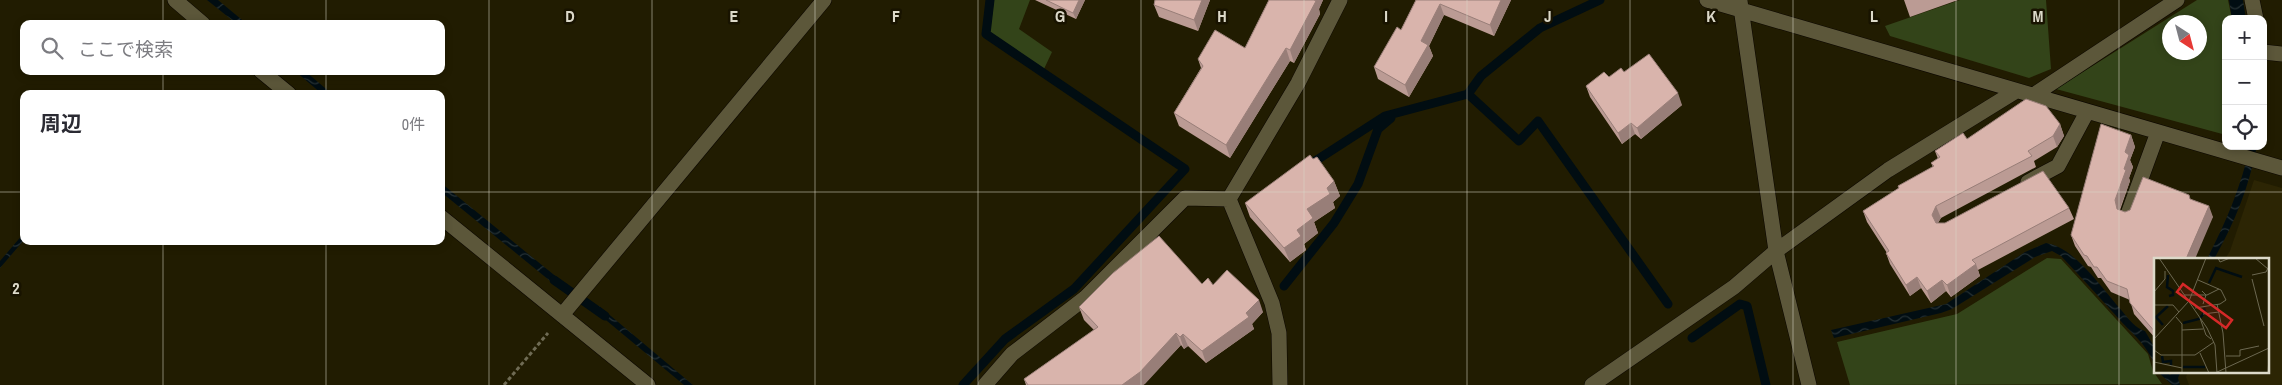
<!DOCTYPE html>
<html lang="ja">
<meta charset="utf-8">
<style>
body{margin:0;font-family:"Archivo Narrow","Noto Sans JP",sans-serif;background:#f7f7f7;color:#2b2b33}
.controls{position:absolute;right:15px;top:15px;display:grid;overflow:hidden;border-radius:10px;box-shadow:0 2px 8px #0003}
.controls button{width:45px;height:45px;display:grid;place-items:center;padding:0;border:0;border-bottom:1px solid #e1e1e2;background:#fff;color:#2b2b33;font:25px sans-serif}
.compass{position:absolute;left:2162px;top:15px;width:45px;height:45px;border-radius:50%;background:#fff;box-shadow:0 2px 8px #0003;rotate:144deg}
.list{margin:0;padding:0;list-style:none}
h2{display:flex;justify-content:space-between;align-items:center;height:65px;margin:0;padding:0 20px;font-size:21px}
h2 small{font-size:16px;font-weight:400;color:#7c7c81}
.icon{flex:none;width:28px;height:28px;fill:none;stroke:currentColor;stroke-width:2;stroke-linecap:round;stroke-linejoin:round}
.map{position:relative;flex:none;width:2282px;height:385px;overflow:hidden}
.search{position:absolute;background:#fff;box-shadow:0 2px 8px #0003;left:20px;top:20px;width:425px;height:55px;display:flex;align-items:center;gap:12px;box-sizing:border-box;padding:0 18px;border-radius:10px;color:#7c7c81;font-size:19px}
.panel{position:absolute;background:#fff;box-shadow:0 2px 8px #0003;left:20px;top:90px;width:425px;height:155px;border-radius:10px}
.map>svg:first-child{display:block}
</style>
<div class="map">
<svg width="2282" height="385" viewBox="0 0 2282 385">
<defs>
<pattern id="water-waves" width="16" height="10" patternUnits="userSpaceOnUse" patternTransform="scale(1.25)"><rect width="16" height="10" fill="#010d12"/><path d="M0 5q4-4 8 0t8 0" fill="none" stroke="#253033"/></pattern>
</defs>
<rect width="100%" height="100%" fill="#211c01"/>
<!-- built -->
<path fill="#2c2504" d="M2254 180 2282 188V385H2189L2186 377 2188 371H2268V259H2225L2230 251Z"/>
<!-- green -->
<path fill="#334419" fill-rule="evenodd" d="M994 0H1030L1019 29 1052 52 1044 69 990 32Z
M1960 0H2046L2051 69 2029 78 1890 36 1885 26Z
M2197 0H2228L2232 19H2226V135L2056 89ZM2170 22H2200V52H2170Z
M2047 258 2061 259 2148 354 2153 371 2162 384 1850 385 1837 342 1957 314Z"/>
<!-- water -->
<path fill="url(#water-waves)" d="M207 0H218L247 24H237Z
M2229 0H2243L2246 19H2232Z
M295 71H305L332 94H322Z
M2250 146H2256V150C2248 190 2234 224 2214 259H2207C2226 222 2241 187 2250 146Z
M441 183 564 283 560 289 441 192Z
M24 233V240L0 268V261Z
M2046 243C2075 247 2103 290 2122 311 2128 318 2136 329 2145 331L2156 350V368C2146 343 2136 338 2119 319 2100 298 2081 277 2061 256L2052 251 2035 257 1952 309 1941 313 1834 338 1831 330 1946 304 2025 252Z
M599 306 693 385H684L595 311Z
M2157 371H2165L2170 375 2174 371H2181L2178 378 2180 385H2172Z"/>
<g fill="none" stroke-linecap="round" stroke-linejoin="round">
<!-- stream -->
<path stroke="#010d12" stroke-width="9" d="M1468 94 1519 141 1538 121 1668 304
M1309 165 1385 116 1468 94 1481 76 1540 28 1600 0
M554 280 605 316
M1284 286 1334 223 1358 184 1378 129 1391 118
M1692 338 1740 304 1747 306 1766 385
M963 385 1005 339 1074 289 1185 169 986 34 990 0"/>
<!-- minor casing -->
<g stroke="#0b0600" stroke-width="16">
<path id="minor" d="M175 0 203 24
M1707 0 2282 168
M2252 0 2256 19
M1740 1 1776 251 1809 385
M2263 52 2282 54
M261 71 289 94
M2032 96 2177 0
M2028 182 2058 166 2087 112
M1229 199 1272 303 1279 333 1280 385
M2128 214 2158 132
M441 217 648 385
M562 315 824 0
M985 385 1012 354 1085 298 1185 198 1229 199 1298 83 1340 0
M1592 385 1734 287 1776 251 1888 170 2016 91"/>
</g>
<!-- path -->
<path stroke="#6f6b54" stroke-width="3" stroke-dasharray="4 2.5" stroke-linecap="butt" d="M504 385 548 333"/>
<!-- minor -->
<use href="#minor" stroke="#5c573a" stroke-width="15"/>
</g>
<!-- wall -->
<path fill="#bb9b94" d="M1035 0H1085L1076 19Z
M1155 0H1210L1198 31 1159 17 1154 5Z
M1269 0H1323L1319 9 1320 14 1294 63 1290 61 1230 158 1179 126 1174 113 1201 68 1198 59 1245 48Z
M1416 0H1511L1494 36 1444 15 1429 46 1433 56 1409 97 1378 79 1374 67 1401 30Z
M1904 0H1958L1910 17Z
M1624 72 1682 105 1641 139 1635 134 1622 144 1590 97 1586 86Z
M2060 124 2064 136 2057 147 2034 161 2036 167 1941 218 1938 223H1945L2069 208 2074 219 1978 270 1980 276 1951 297 1946 291 1931 303 1921 288 1910 296 1890 264 1886 253H1887L1867 222 1863 211 1899 188 1898 186 1933 167 1931 163 1938 159 1935 151 1967 139Z
M2131 135 2135 147 2130 160 2133 167 2129 178 2130 181 2120 210 2125 212 2190 199 2213 217 2156 259V339L2134 314 2130 300 2111 292 2101 278H2098L2091 267 2088 266 2075 246 2071 235Z
M1313 159 1334 181 1340 196 1333 202 1335 208 1314 222 1318 233 1304 244 1306 250 1290 262 1250 217 1245 203Z
M1202 284 1213 285 1263 312 1252 324 1254 329 1206 363 1188 346 1184 349 1181 345 1143 385H1026L1024 379 1094 330 1084 320 1079 307Z"/>
<!-- shaded-wall -->
<path fill="#987e78" d="M1079 0H1085L1076 19 1073 13Z
M1202 0H1210L1198 31 1194 20Z
M1313 0H1323L1319 9 1320 14 1294 63 1290 50Z
M1501 0H1511L1494 36 1490 25Z
M1440 4 1444 15 1429 46 1433 56 1409 97 1405 85 1421 41Z
M1286 48 1290 61 1230 158 1226 145Z
M1678 93 1682 105 1641 139 1637 128Z
M1631 123 1635 134 1622 144 1618 133Z
M2060 124 2064 136 2057 147 2053 136Z
M2131 135 2135 147 2130 160 2133 167 2129 178 2130 181 2119 211 2117 209 2115 200 2124 169 2125 152Z
M1334 181 1340 196 1333 202 1335 208 1314 222 1318 233 1304 244 1306 250 1290 262 1284 248 1297 230 1307 209 1327 188Z
M1936 206 1941 218 1936 226 1932 215Z
M2209 206 2213 217 2195 259H2186Z
M1976 264 1980 276 1951 297 1947 285Z
M1917 277 1921 288 1910 296 1906 285Z
M1942 280 1946 291 1931 303 1927 291Z
M1259 300 1263 312 1252 324 1254 329 1206 363 1202 351 1246 313Z
M1176 333 1181 345 1145 384 1143 385H1122Z
M1183 334 1188 346 1184 349 1180 337Z"/>
<!-- building -->
<path fill="#d9b4ac" stroke="#987e78" d="M1046 0H1079L1073 13Z
M1155 0H1202L1194 20 1154 5Z
M1269 0H1314L1316 1 1290 50 1286 48 1226 145 1174 113 1203 66 1198 59 1215 30 1245 48Z
M1416 0H1501L1490 25 1440 4 1421 41 1428 45 1405 85 1374 67 1397 27 1401 30Z
M1649 54 1678 93 1637 128 1631 123 1618 133 1586 86 1604 72 1609 77 1621 68 1624 72Z
M2026 99 2046 106 2060 124 2053 136 2028 151 2032 156 1936 206 1932 215 1936 223H1945L2043 171 2069 208 1972 260 1976 264 1947 285 1942 280 1927 291 1917 277 1906 285 1886 253 1889 251 1863 211 1899 188 1898 186 1934 166 1931 163 1940 157 1935 151 1963 133 1967 139Z
M2101 124 2131 135 2125 152 2129 155 2124 169 2126 170 2115 200 2117 209 2125 212 2130 210 2143 177 2189 195 2190 199 2209 206 2186 259H2156V333L2130 303 2127 289 2107 281 2097 267H2094L2087 256 2084 255 2071 235Z
M1310 155 1313 159 1317 157 1334 181 1327 188 1330 194 1307 209 1313 218 1297 230 1301 236 1284 248 1245 203Z
M1159 236 1202 284 1208 278 1213 285 1227 270 1259 300 1246 313 1249 317 1202 351 1183 334 1180 337 1176 333 1140 372 1122 385H1028L1024 379 1098 327 1079 307 1113 273Z"/>
<!-- grid -->
<path fill="none" stroke="#dcd9c9" stroke-width="1" stroke-opacity="0.55" d="M163 0V24M326 0V24M489 0V385M652 0V385M815 0V385M978 0V385M1141 0V385M1304 0V385M1467 0V385M1630 0V385M1793 0V385M1956 0V385M2119 0V385M163 71V94M326 71V94M0 192H24M441 192H2282M163 241V385M326 241V385"/>
<!-- overview -->
<g transform="translate(2154 258)">
<rect width="115" height="115" fill="#211c01"/>
<path fill="none" stroke="#010d12" stroke-width="2.5" d="M14 17 13 29 19 33V37L15 38M55 25 62 10 88 19M29 65 45 61 51 54 50 50M9 67 2 59 14 48M8 98 9 104 17 103V108M29 109H51"/>
<path fill="none" stroke="#6c6851" stroke-width="1" d="M5 0 53 70 61 87 63 115M64 0 66 4 76 0M101 0 114 11M98 17 112 14 115 8M98 21 110 68M44 22 67 32 72 42M48 33 52 37 49 46M0 34 11 21V13M30 37H53L65 31M63 46 69 75 72 115M0 47H19L25 54M41 50 66 46 72 42M49 56 65 54M22 59 28 66V115M46 60 52 77 57 81M28 72 49 71M0 81 35 43 52 0M0 92 7 97H41L60 84M46 95 55 115M72 98H86V92L105 88M0 104 28 110M61 115 115 90M114 115 115 98"/>
<path fill="#d62828" fill-opacity="0.15" stroke="#d62828" stroke-width="2.5" d="M29 26 78 62 72 70 23 34Z"/>
<rect width="115" height="115" fill="none" stroke="#dcd9c9" stroke-width="2.5"/>
</g>
<g font-size="16" text-anchor="middle" font-weight="bold" fill="#dcd9c9" stroke="#181300" stroke-width="5" stroke-linejoin="round" paint-order="stroke">
<text x="570" y="22">D</text>
<text x="734" y="22">E</text>
<text x="896" y="22">F</text>
<text x="1060" y="22">G</text>
<text x="1222" y="22">H</text>
<text x="1386" y="22">I</text>
<text x="1548" y="22">J</text>
<text x="1711" y="22">K</text>
<text x="1874" y="22">L</text>
<text x="2038" y="22">M</text>
<text x="16" y="294">2</text>
</g>
</svg>
<div class="controls">
<button>+</button>
<button>−</button>
<button><svg class="icon" aria-label="locate" viewBox="0 0 24 24"><circle cx="12" cy="12" r="6"/><path d="M12 2v4M12 18v4M2 12h4M18 12h4"/></svg></button>
</div>
<svg class="compass" viewBox="-18 -18 36 36"><path d="M0-13l5 13h-10z" fill="#e53935"/><path d="M0 13l5-13h-10z" fill="#7c7c81"/></svg>
<div class="search"><svg class="icon" aria-label="search" viewBox="0 0 24 24"><circle cx="10" cy="10" r="6"/><path d="M15 15l6 6"/></svg>ここで検索</div>
<section class="panel">
<h2>周辺<small>0件</small></h2>
<ul class="list">
</ul>
</section>
</div>
